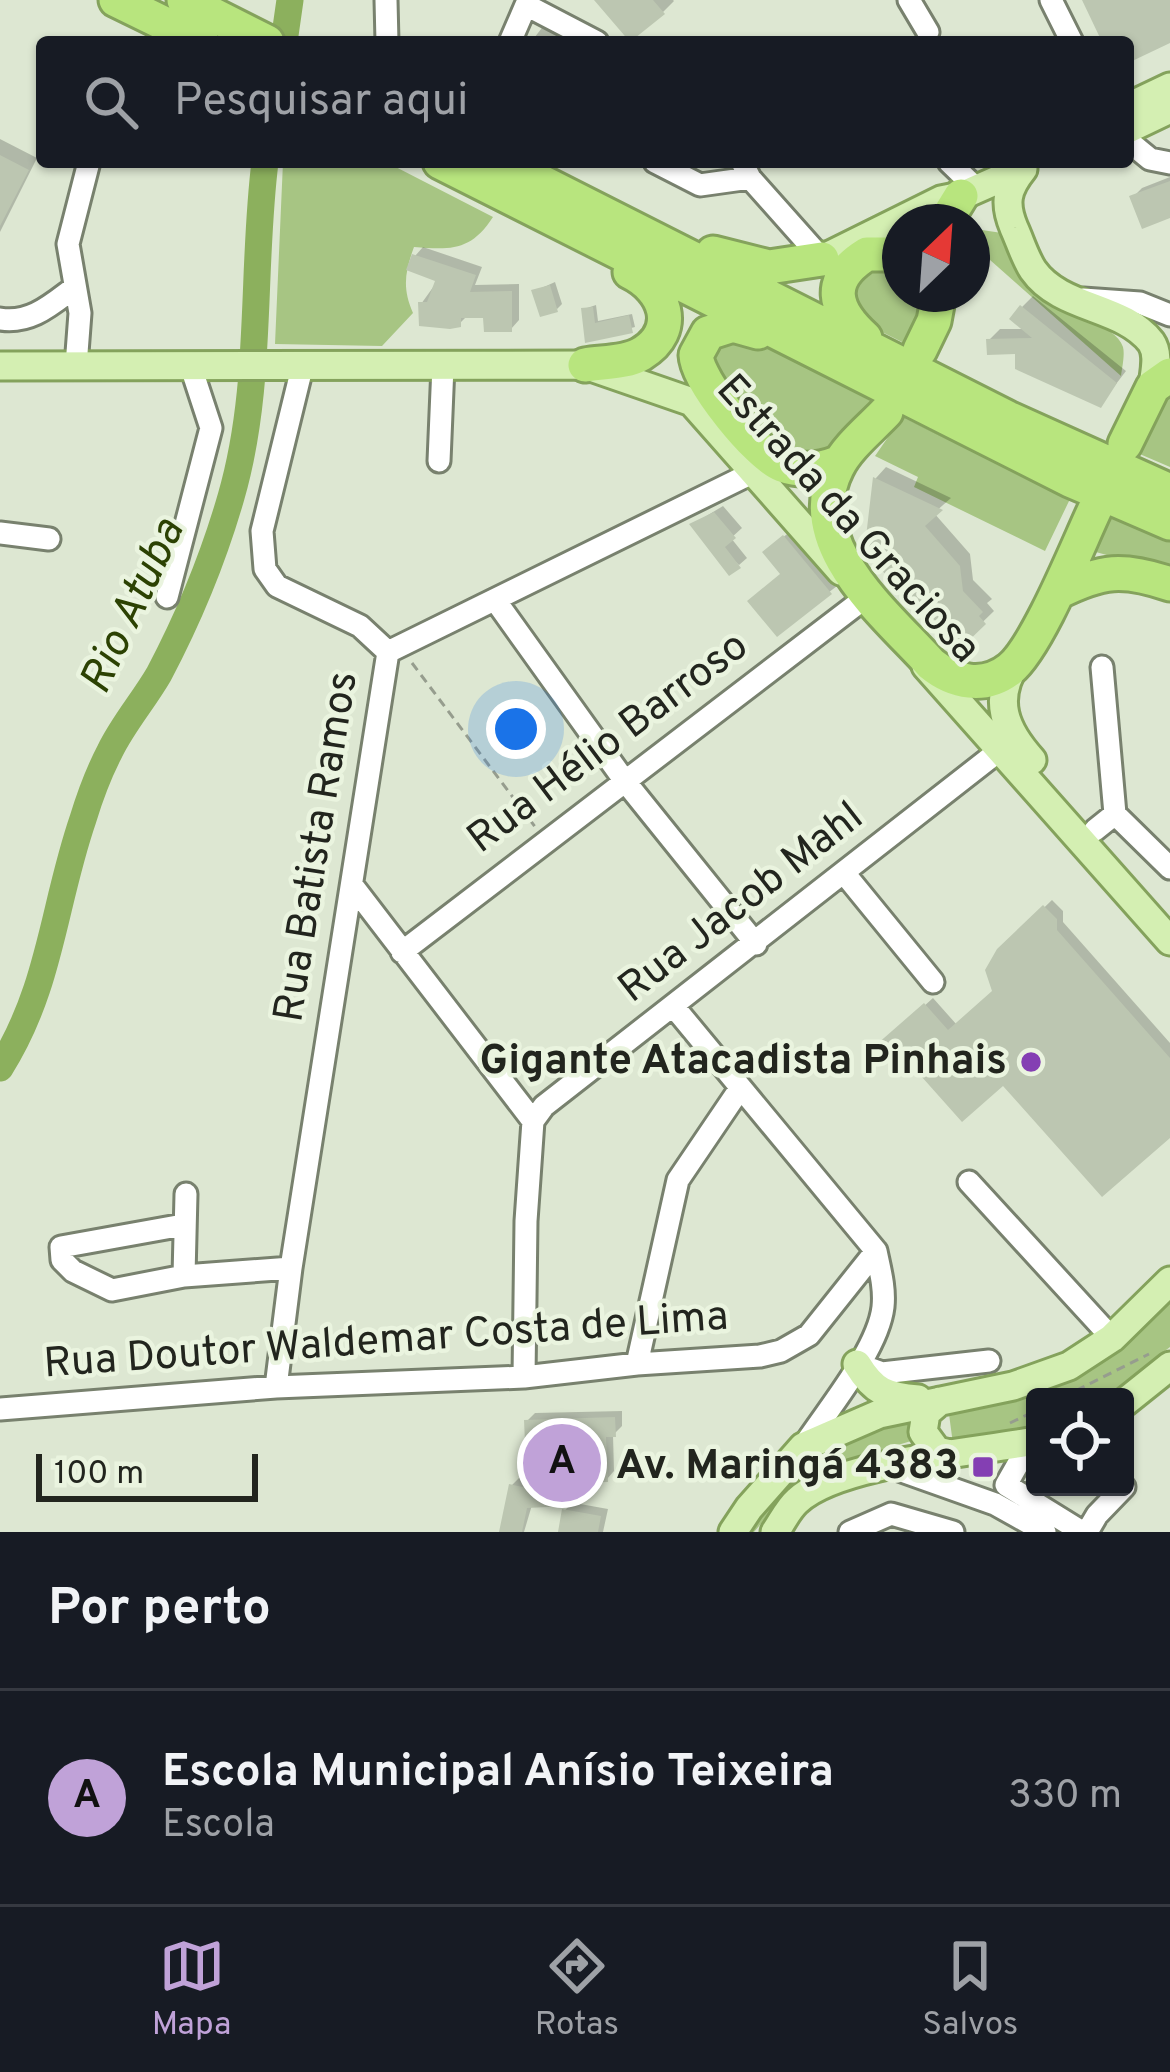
<!DOCTYPE html>
<html lang="pt">
<meta charset="utf-8">
<style>
body{margin:0;font-family:Overpass,sans-serif;background:#242831;color:#f1f3f6}
.controls{position:absolute;right:36px;bottom:36px;display:grid;overflow:hidden;border-radius:12px;box-shadow:0 3px 9px #0004}
.controls button{width:108px;height:108px;display:grid;place-items:center;padding:0;border:0;border-bottom:3px solid #363941;background:#171b24;color:#f1f3f6;font:60px sans-serif}
.compass{position:absolute;left:882px;top:204px;width:108px;height:108px;border-radius:50%;background:#171b24;box-shadow:0 3px 9px #0004;rotate:25deg}
.scale{position:absolute;left:36px;bottom:30px;width:222px;box-sizing:border-box;padding-left:12px;border:6px solid #22251e;border-top:0;font-size:33px;line-height:42px;white-space:nowrap;color:#22251e;-webkit-text-stroke:9px #eaf4df;paint-order:stroke}
.you{position:absolute;left:516px;top:729px;width:42px;height:42px;margin:-30px;border:9px solid #fff;border-radius:50%;background:#1a73e8;box-shadow:0 0 0 18px #1a73e833}
.badge{display:grid;place-items:center;width:78px;height:78px;border-radius:50%;background:#c0a2d8;color:#111;font-size:39px;font-weight:700}
.pin{position:absolute;translate:-50% -50%;border:6px solid #fff;box-shadow:0 3px 12px #0006}
.list{margin:0;padding:0;list-style:none}
h2{display:flex;justify-content:space-between;align-items:center;height:156px;margin:0;padding:0 48px;font-size:51px}
h2 small{font-size:39px;font-weight:400;color:#9ea1a6}
.list li{display:grid;grid-template-columns:78px 1fr auto;gap:36px;align-items:center;box-sizing:border-box;height:216px;padding:0 48px;border-top:3px solid #363941}
.list b{display:block;font-size:45px;white-space:nowrap}
.list p{margin:0;font-size:39px;white-space:nowrap;color:#9ea1a6}
.list em{font-size:39px;font-style:normal;color:#9ea1a6}
.icon{flex:none;width:66px;height:66px;fill:none;stroke:currentColor;stroke-width:2;stroke-linecap:round;stroke-linejoin:round}
.map{position:relative;flex:none;width:1170px;height:1532px;overflow:hidden}
.search{position:absolute;background:#171b24;box-shadow:0 3px 9px #0004;left:36px;right:36px;top:36px;height:132px;display:flex;align-items:center;gap:30px;box-sizing:border-box;padding:0 42px;border-radius:12px;color:#9ea1a6;font-size:45px}
.sheet{height:372px;background:#171b24}
nav{display:flex;justify-content:space-around;align-items:center;box-sizing:border-box;height:168px;border-top:3px solid #363941;background:#171b24;font-size:33px;color:#9ea1a6}
nav a{display:grid;justify-items:center;gap:6px}
nav .on{color:#c0a2d8}
.map>svg:first-child{display:block}
</style>
<div class="map">
<svg width="1170" height="1532" viewBox="0 0 1170 1532">
<rect width="100%" height="100%" fill="#dde7d2"/>
<!-- green -->
<path fill="#a7c583" d="M283 162H386L493 217C471 251 451 250 414 247 405 272 402 288 413 313L382 346 275 344Z
M975 229 1002 233C1013 254 1022 283 1042 298 1061 314 1116 323 1123 347 1125 355 1122 368 1121 376L972 244Z
M875 267 900 268V294H927L925 310 906 344 880 331 855 307 857 283Z
M746 337 872 399 836 452 780 454C757 427 700 379 718 343Z
M1170 390V467L1135 452Z
M902 417 1070 499 1045 551 914 487 918 477 875 456Z
M1110 516 1170 540V572L1092 551Z
M1170 1299V1347L1105 1397H1035V1427L953 1444 949 1414C1056 1393 1092 1377 1170 1299Z
M913 1413 914 1440C834 1465 809 1465 754 1532H744L789 1477 818 1455Z"/>
<!-- shadow -->
<path fill="#0003" d="M598 0H673L674 1 663 12Z
M548 20 590 42H531Z
M0 139 37 158 0 232Z
M1170 177V215L1133 197 1142 188Z
M423 247 482 267 475 285 519 284V320L511 329 486 315H468L459 324 421 304 439 279 415 256Z
M555 282 562 304 557 309 535 291Z
M1033 296 1126 371 1100 405 1018 351 989 340 1000 329H1025L1022 307Z
M596 305 598 321 632 314 635 327 588 339 584 309Z
M886 467 951 498 934 513 970 554 973 580 992 599 987 603 994 611 961 643 898 578 868 555 876 478Z
M723 506 742 528 731 538 747 558 739 565 693 524Z
M791 531 837 586 777 632 784 574 772 546Z
M1052 900 1063 911V922L1170 1043V1134L1004 1081 913 1062 881 1045 933 998 957 1025 995 991 999 951Z
M622 1411V1426L613 1435 614 1471 607 1479 575 1480 576 1495 569 1502 608 1509 603 1532H561L565 1510 573 1503 532 1505 524 1532H508L512 1485 519 1478 530 1480 527 1421 535 1413Z"/>
<g fill="none" stroke-linecap="round" stroke-linejoin="round">
<!-- river -->
<path stroke="#8cb05d" stroke-width="27" d="M284 42 290 0
M0 1068C51 987 53 906 83 819 90 796 99 772 110 751 123 724 144 700 159 674 188 619 214 556 231 497 263 387 251 274 265 162"/>
</g>
<!-- building -->
<path fill="#bcc6b1" d="M594 0H653L665 14 630 42Z
M1082 0H1170V43L1128 63V42H1102Z
M0 155 29 170 0 226Z
M1170 181V218L1142 229 1129 196Z
M412 254 476 275 470 292 512 291V332H484L483 318H461V327L450 329 419 326 418 302H427L435 281 406 270Z
M550 285 558 312 540 317 531 290Z
M1020 305 1117 383 1101 408 1015 369V354L987 355 986 339 1032 338 1009 319Z
M593 307 595 323 629 315 633 333 585 343 581 308Z
M873 477 943 510 925 526 960 566 963 591 983 612 979 616 986 624 961 648 897 581 896 584 864 554Z
M714 512 736 538 725 547 741 568 729 576 689 524Z
M783 535 832 594 777 637 747 601 780 574 762 552Z
M1043 905 1057 919V930L1170 1058V1138L1102 1197 1003 1086 962 1122 913 1067 903 1075 876 1045 924 1003 948 1030 992 991 985 970 997 949Z
M615 1417 616 1437H606L608 1482 568 1483 569 1506 527 1508 522 1532H499L509 1484 527 1488 524 1420Z
M562 1509 601 1516 598 1532H558Z"/>
<g fill="none" stroke-linecap="round" stroke-linejoin="round">
<!-- minor casing -->
<g stroke="#78816e" stroke-width="27">
<path id="minor" d="M386 0 387 42
M909 0 928 32
M1051 0 1072 42
M510 42 526 5 597 42
M1128 141 1150 159 1170 163
M655 162 700 185 750 178
M742 162 750 178 822 259
M949 162 977 189
M1083 299 1140 303 1170 315
M0 319C31 324 52 304 75 287
M76 366 80 313 68 244 89 162
M302 368 262 531 265 569 277 586 360 626 388 652
M439 461 443 366
M0 533 49 539
M167 597 211 428 191 367
M495 600 624 780 756 944
M1115 814 1170 868
M1095 830 1115 814 1102 667
M844 873 933 982
M352 885 533 1121 526 1221 524 1377
M402 952 865 598
M674 1007 876 1251C880 1270 885 1288 883 1307 878 1350 827 1410 803 1447
M533 1121 544 1106 1000 750
M969 1182 1112 1338
M183 1225 61 1247 62 1260 73 1271 112 1290 184 1276 291 1268
M184 1276 186 1194
M637 1364 678 1180 739 1090
M857 1364 882 1373 989 1361
M276 1387 291 1268 388 652 754 472
M0 1409 276 1387 524 1377 637 1364 760 1356 781 1351 809 1335 876 1251
M1031 1441 1006 1485 1082 1532
M888 1466 995 1504 1045 1532
M850 1532 891 1514 953 1532
M1087 1532 1097 1515 1124 1487"/>
</g>
<!-- major casing -->
<g stroke="#84a25c" stroke-width="33">
<path id="major" d="M1128 107 1170 87
M1128 129 1170 109
M1023 169C1006 190 1004 204 1014 228 1020 241 1025 258 1033 270 1061 310 1122 305 1151 342 1160 355 1154 373 1153 387
M822 259 941 200 961 196 1022 169
M0 366 585 365 692 402 841 571
M1016 663C992 700 1005 730 1032 760
M926 666 1170 941
M857 1364C874 1392 886 1396 918 1399
M940 1401 926 1413 923 1432 937 1451 950 1454
M1125 1402 1170 1366
M733 1532 749 1508 803 1447 879 1414 1013 1386 1069 1366 1112 1338 1170 1281
M775 1532C782 1522 788 1509 797 1501 838 1462 978 1452 1035 1441"/>
</g>
<!-- highway casing -->
<g stroke="#84a25c" stroke-width="39">
<path id="highway" d="M116 0 202 42
M184 0 267 42
M440 162 1070 480 1170 523
M502 162 1008 418 1170 491
M945 222 961 196
M713 253 769 267 822 259
M758 332 733 325 708 333 696 355C697 381 758 456 782 465 801 472 820 470 838 463
M865 338C833 309 825 280 867 254H900
M920 350 934 321 939 294
M585 365C603 362 626 363 641 354 681 330 665 289 630 272
M886 412C870 429 847 447 837 468 798 544 887 615 931 664 954 683 985 689 1010 669 1038 646 1078 545 1095 509
M1125 444 1153 387 1170 375
M1058 592C1102 570 1123 568 1170 584"/>
</g>
<!-- path -->
<path stroke="#969d8e" stroke-width="3" stroke-dasharray="9 6" stroke-linecap="butt" d="M412 663 536 828
M1063 1397 1149 1354
M1010 1423 1035 1411"/>
<!-- minor -->
<use href="#minor" stroke="#fff" stroke-width="21"/>
<!-- major -->
<use href="#major" stroke="#d4efb2" stroke-width="27"/>
<!-- highway -->
<use href="#highway" stroke="#b8e57e" stroke-width="33"/>
</g>
<!-- markers -->
<g fill="#843fb3" stroke="#eaf4df" stroke-width="4.5">
<circle cx="1031" cy="1062" r="12"/>
<rect x="971" y="1455" width="24" height="24" rx="6"/>
</g>
<g text-anchor="middle" dominant-baseline="central" stroke-width="9" stroke-linejoin="round" paint-order="stroke">
<!-- street labels -->
<g font-size="42" fill="#22251e" stroke="#eaf4df">
<text transform="translate(847 520) rotate(48)">Estrada da Graciosa</text>
<text transform="translate(609 744) rotate(-37)">Rua Hélio Barroso</text>
<text transform="translate(318 847) rotate(-81)">Rua Batista Ramos</text>
<text transform="translate(742 904) rotate(-38)">Rua Jacob Mahl</text>
<text transform="translate(386 1342) rotate(-4)">Rua Doutor Waldemar Costa de Lima</text>
</g>
<!-- poi labels -->
<g font-size="42" font-weight="bold" fill="#22251e" stroke="#eaf4df" text-anchor="end">
<text x="1007" y="1062">Gigante Atacadista Pinhais</text>
<text x="959" y="1467">Av. Maringá 4383</text>
</g>
<!-- water labels -->
<g font-size="45" font-style="italic" fill="#2c4203" stroke="#eaf4df">
<text transform="translate(134 607) rotate(-65)">Rio Atuba</text>
</g>
</g>
</svg>
<div class="controls">
<button><svg class="icon" aria-label="locate" viewBox="0 0 24 24"><circle cx="12" cy="12" r="6"/><path d="M12 2v4M12 18v4M2 12h4M18 12h4"/></svg></button>
</div>
<svg class="compass" viewBox="-18 -18 36 36"><path d="M0-13l5 13h-10z" fill="#e53935"/><path d="M0 13l5-13h-10z" fill="#9ea1a6"/></svg>
<div class="scale">100 m</div>
<div class="you"></div>
<div class="pin badge" style="left:562px;top:1463px">A</div>
<div class="search"><svg class="icon" aria-label="search" viewBox="0 0 24 24"><circle cx="10" cy="10" r="6"/><path d="M15 15l6 6"/></svg>Pesquisar aqui</div>
</div>
<section class="sheet">
<h2>Por perto<small></small></h2>
<ul class="list">
<li><span class="badge">A</span><div><b>Escola Municipal Anísio Teixeira</b><p>Escola</p></div><em>330 m</em></li>
</ul>
</section>
<nav>
<a class="on"><svg class="icon" aria-label="map" viewBox="0 0 24 24"><path d="M3 6l6-2 6 2 6-2v14l-6 2-6-2-6 2zM9 4v14M15 6v14"/></svg>Mapa</a>
<a><svg class="icon" aria-label="directions" viewBox="0 0 24 24"><path d="M12 3l9 9-9 9-9-9zM9 14v-3h6M13 9l2 2-2 2"/></svg>Rotas</a>
<a><svg class="icon" aria-label="saved" viewBox="0 0 24 24"><path d="M7 4h10v16l-5-4-5 4z"/></svg>Salvos</a>
</nav>
